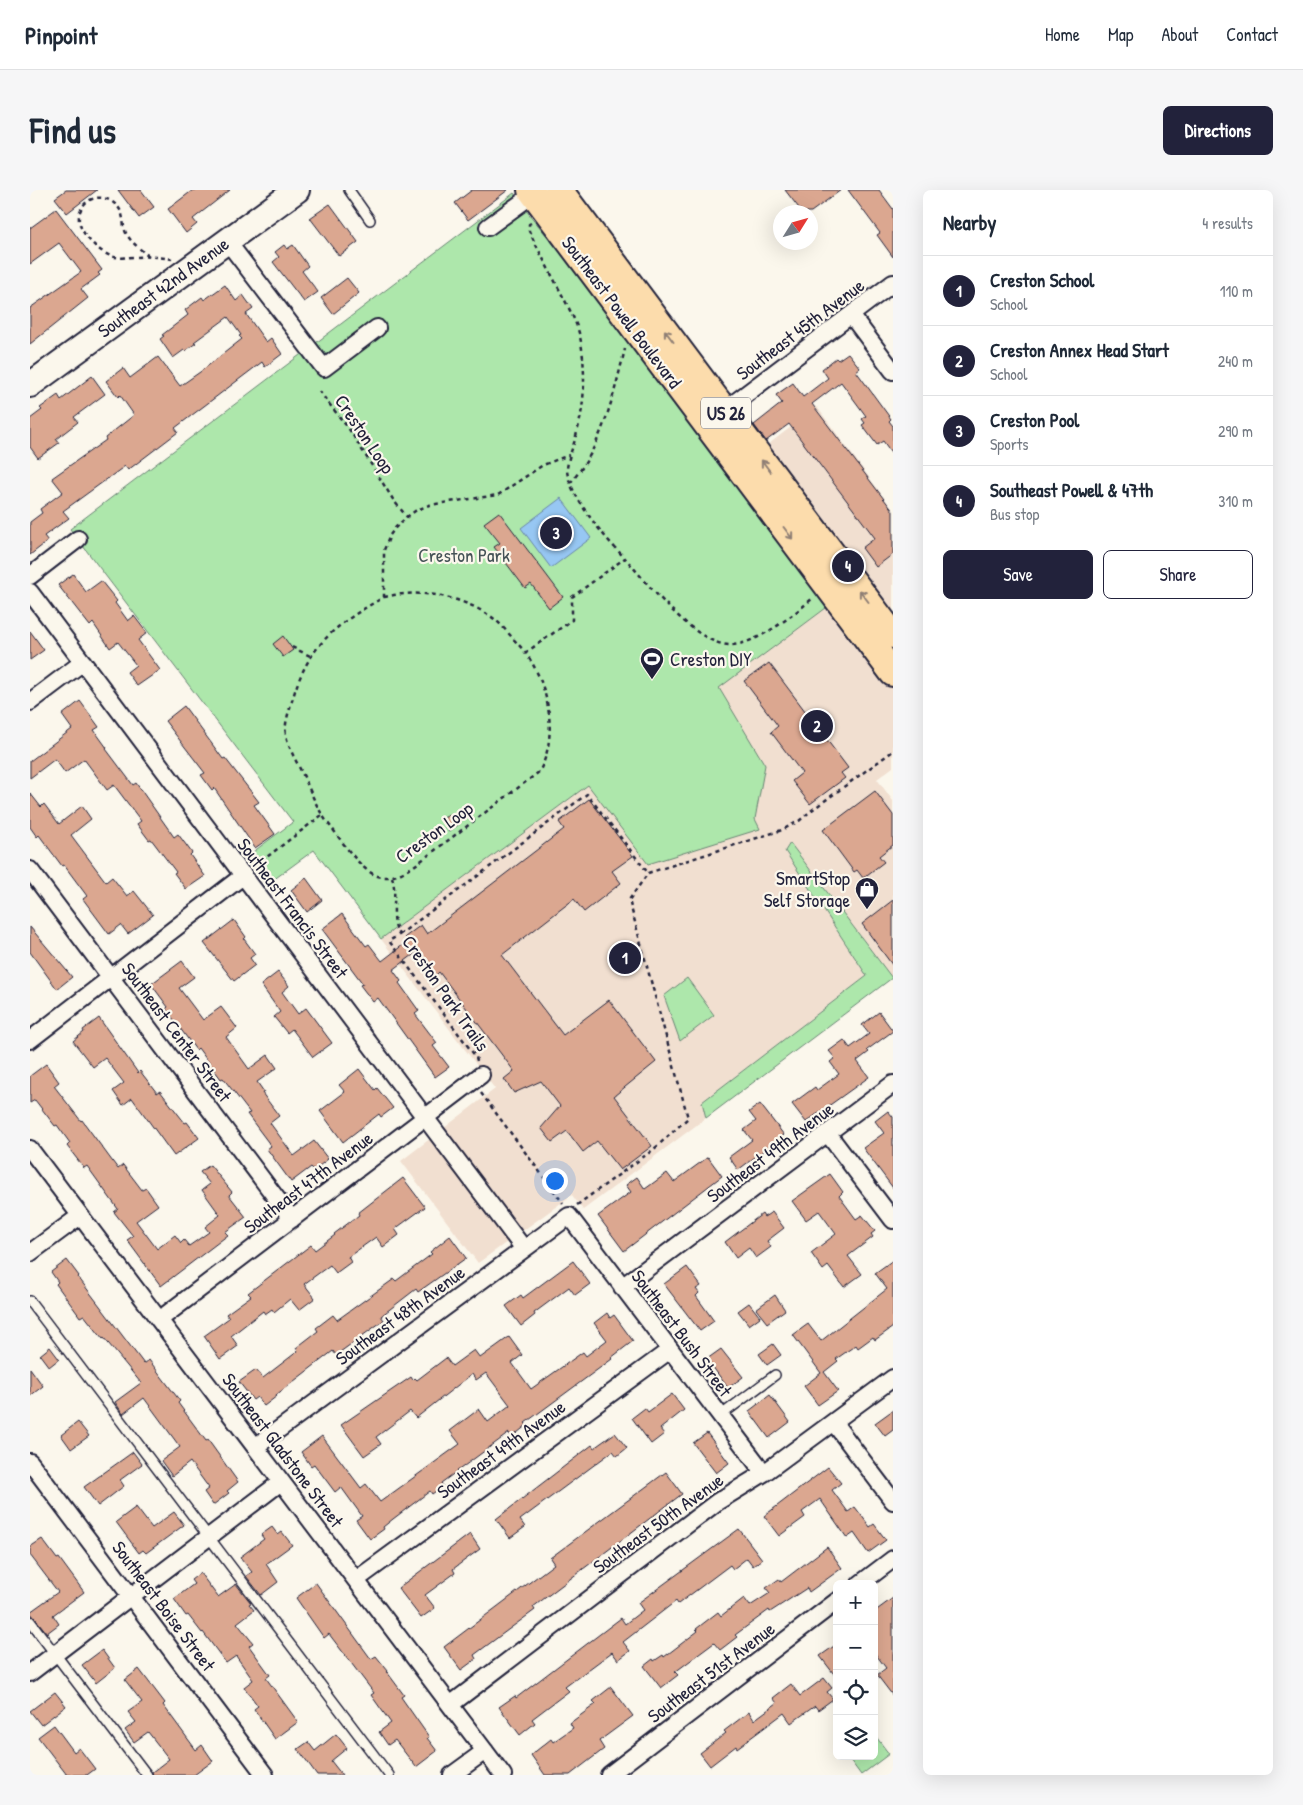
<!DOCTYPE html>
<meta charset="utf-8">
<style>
body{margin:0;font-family:"Patrick Hand",sans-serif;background:#f6f6f7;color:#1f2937}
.controls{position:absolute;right:15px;bottom:15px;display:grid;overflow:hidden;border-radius:8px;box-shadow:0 5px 20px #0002}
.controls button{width:45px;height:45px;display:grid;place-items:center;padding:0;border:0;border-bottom:1px solid #e0e1e3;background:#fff;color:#1f2937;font:25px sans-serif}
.compass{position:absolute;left:743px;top:15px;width:45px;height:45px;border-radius:50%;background:#fff;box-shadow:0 5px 20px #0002;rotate:53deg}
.you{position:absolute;left:524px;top:990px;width:18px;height:18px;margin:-12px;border:4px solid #fff;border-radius:50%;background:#1a73e8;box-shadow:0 0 0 8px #1a73e833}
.badge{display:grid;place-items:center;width:32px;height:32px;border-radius:50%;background:#22223b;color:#fff;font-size:16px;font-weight:700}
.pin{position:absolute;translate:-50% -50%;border:2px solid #fff;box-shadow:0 1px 5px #0006}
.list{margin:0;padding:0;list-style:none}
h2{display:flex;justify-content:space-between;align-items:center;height:65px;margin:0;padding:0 20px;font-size:21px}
h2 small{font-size:16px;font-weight:400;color:#747a83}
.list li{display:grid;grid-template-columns:32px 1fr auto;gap:15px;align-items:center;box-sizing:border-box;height:70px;padding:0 20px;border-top:1px solid #e0e1e3}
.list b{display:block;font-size:19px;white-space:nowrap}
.list p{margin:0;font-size:16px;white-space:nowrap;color:#747a83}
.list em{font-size:16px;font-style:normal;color:#747a83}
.actions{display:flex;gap:10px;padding:15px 20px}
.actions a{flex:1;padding:11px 0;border:1px solid #22223b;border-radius:8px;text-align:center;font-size:18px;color:#22223b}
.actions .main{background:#22223b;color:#fff}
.icon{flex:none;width:28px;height:28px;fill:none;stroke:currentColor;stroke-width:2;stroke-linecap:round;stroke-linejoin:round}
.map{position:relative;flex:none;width:863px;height:1585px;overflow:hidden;border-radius:8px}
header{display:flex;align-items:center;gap:30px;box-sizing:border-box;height:70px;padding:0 25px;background:#fff;border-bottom:1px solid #e0e1e3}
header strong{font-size:24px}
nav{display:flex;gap:28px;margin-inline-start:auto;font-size:18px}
.intro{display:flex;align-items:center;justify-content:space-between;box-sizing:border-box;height:120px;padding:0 30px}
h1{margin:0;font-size:35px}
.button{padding:12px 22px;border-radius:8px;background:#22223b;color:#fff;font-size:18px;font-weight:700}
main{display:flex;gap:30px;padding:0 30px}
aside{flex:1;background:#fff;border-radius:8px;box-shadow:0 5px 20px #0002}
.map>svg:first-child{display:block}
</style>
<header>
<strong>Pinpoint</strong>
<nav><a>Home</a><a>Map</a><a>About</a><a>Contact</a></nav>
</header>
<div class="intro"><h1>Find us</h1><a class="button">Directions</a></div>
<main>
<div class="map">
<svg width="863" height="1585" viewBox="0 0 863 1585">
<rect width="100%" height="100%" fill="#fbf7ec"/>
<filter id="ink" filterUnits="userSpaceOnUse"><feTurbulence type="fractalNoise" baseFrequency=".02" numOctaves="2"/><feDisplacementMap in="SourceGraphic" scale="10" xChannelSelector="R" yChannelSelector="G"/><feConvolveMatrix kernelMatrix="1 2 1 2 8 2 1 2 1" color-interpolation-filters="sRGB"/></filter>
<g filter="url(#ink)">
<!-- built -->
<path fill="#f1dfd0" d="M787 217 863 320V424L735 257Z
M800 415 863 498V577L847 589 863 611V787L862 788 760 653 755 661 837 786 672 912 676 928 553 1020 542 1005 448 1073 371 971 465 899 351 749Z"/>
<!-- green -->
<path fill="#ade7ab" stroke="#688473" d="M484 3 499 24 596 143 800 415 689 498 735 575 725 629 730 639 618 674 558 595 351 749 284 660 239 693 219 665 263 632 40 339Z
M760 653 862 788 676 928 672 912 837 786 755 661Z
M657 788 684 825 650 851 634 806Z
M844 1544 859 1564 831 1585 817 1566H844Z"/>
<!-- water -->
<path fill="#97c7f3" stroke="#6885a9" d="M531 308 561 348 521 378 491 338Z"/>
<!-- building -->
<path fill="#dba790" stroke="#22223b" d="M36 0H67L37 23 25 8Z
M88 0H111L124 17 109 28Z
M163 0H200L163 29 167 34 156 43 138 19Z
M442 0H478L438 30 425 13Z
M755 0H811L781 22H772Z
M818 0H849L863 19V67L847 45 850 43Z
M300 14 328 52 309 66 280 28Z
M26 19 72 80 68 83 70 85 51 99 58 108 0 154V118L51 82 29 53 0 74V38Z
M254 55 257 59 263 55 278 76 272 81 288 102 274 112 243 72 249 67 245 62Z
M317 88 329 103 303 124 291 108Z
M195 95 206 111 213 105 223 119 216 124 236 152 241 148 252 164 235 177 232 172 145 238 148 242 98 280 95 276 33 321 39 328 14 346 18 351 0 365V332L12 323 10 319 33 302 22 288 76 250 75 248 104 225 90 205 88 207 76 191 93 178 100 188 128 167 150 196 170 182 212 149 209 146 211 145 198 127 164 152 166 153 155 161 154 160 143 168 130 149 134 146 132 145 158 125 155 120 172 107 174 110Z
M818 163 830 178 826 181 861 229 859 231 863 236V265L853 251 847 255 832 235 835 233 832 229 836 226 811 192 782 214 863 321V364L846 377 832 358 845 348 759 234 736 251 724 235 752 213 746 205 763 193 773 207 798 188 792 179 806 168 808 170Z
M62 186 75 204 44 227 48 232 26 249 29 253 8 268 0 257V229L12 220 10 218 28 205 31 210Z
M469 322 533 407 519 418 501 394 495 398 464 357 470 353 454 333Z
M43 384 56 402 71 391 87 411 85 413 98 431 104 426 117 443 108 450 130 480 107 496 97 482 106 475 88 452 80 458 63 433 60 436 28 395Z
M0 441 14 460 0 470Z
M253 446 263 460 253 467 243 454Z
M739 473 818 578 811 583 815 588 780 614 762 591 772 583 741 542 748 536 714 491Z
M50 511 69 537 64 540 77 558 76 559 103 595 106 593 144 647 148 644 162 663 160 665 175 686 156 699 144 683 146 682 121 649 119 650 107 634 111 631 84 595 77 600 54 569 35 583 25 569 0 588V571L42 539 32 525Z
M154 516 193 569 195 568 229 612 224 615 245 644 225 658 184 598 182 600 171 585 175 583 135 531Z
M845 601 863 625V655L849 666 854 672 833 688 827 680 824 682 793 640Z
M0 603 11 617 14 614 29 634 52 616 61 629 41 645 76 692 82 687 97 706 104 701 123 725 98 744 91 735 79 744 53 709 57 706 34 675 32 676 9 645 7 647 0 637Z
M559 609 603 666 582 681 591 693 554 722 544 709 472 765 533 845 579 810 626 872 584 906 622 956 590 980 567 951 553 962 537 941 522 952 511 938 530 916 511 891 484 903 474 889 484 881 409 782 405 786 387 762 363 780 371 791 369 793 389 821 385 824 407 853 403 856 419 877 405 887 348 808 343 812 330 795 333 794 292 739 312 724 336 756 339 754 352 771 378 751 375 747 391 735 397 744 534 639 529 632Z
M421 623 429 634 419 641 411 630Z
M276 688 292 710 277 722 261 700Z
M863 710V776L832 734Z
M204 730 216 747 214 749 225 764 220 768 225 775 204 791 174 753Z
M0 737 42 787 27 799 0 762Z
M152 771 164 787 149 798 173 830 191 817 207 838 196 847 219 879 238 865 247 878 227 892 234 902 232 903 249 926 240 933 264 966 284 951 298 969 284 980 281 977 261 992 237 959 241 956 217 924 220 923 193 888 191 889 168 858 166 860 136 819 138 817 121 794Z
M248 782 259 796 252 802 268 824 276 818 302 853 283 867 262 839 257 843 244 827 250 822 231 795Z
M849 822 863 841 837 860 839 862 827 871 839 887 776 932 762 914 785 897 787 900 809 884 800 872 805 868 799 861 814 850 820 858 839 844 832 835Z
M69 828 108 883 110 881 127 903 130 901 155 933 157 932 169 948 144 966 102 908 93 915 83 901 94 893 75 868 63 877 43 851 54 842 53 840Z
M16 874 29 892 24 896 51 931 52 930 88 979 93 975 112 1000 116 998 128 1015 106 1031 127 1059 145 1045 151 1053 154 1050 159 1056 179 1042 175 1037 190 1025 172 1000 180 994 170 982 180 975 202 1002 199 1005 216 1027 195 1042 198 1045 131 1096 97 1050 103 1046 84 1022 88 1019 57 976 54 978 37 956 40 953 27 935 25 936 5 910 0 913V886Z
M329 879 345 900 347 898 363 918 351 927 349 924 313 952 290 921 315 902 309 895Z
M730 914 754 945 708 980 699 967 722 950 714 940 726 931 719 922Z
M858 921 863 927V998L833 958 854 943 845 931Z
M678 967 692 986 594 1061 568 1026 601 1002 596 995 607 987 615 999 637 983 644 992Z
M800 984 813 1002 809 1006 826 1029 832 1025 845 1041 841 1044 843 1047 818 1066 832 1084 814 1097 798 1076 793 1080 781 1063 806 1044 789 1021 776 1030 762 1011Z
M373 988 395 1017 365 1039 369 1045 353 1057 346 1047 318 1067 321 1072 306 1083 300 1075 274 1094 285 1108 269 1120 260 1109 244 1122 242 1119 235 1124 233 1121 201 1146 208 1156 190 1169 174 1146 199 1128 196 1124 221 1106 218 1103 281 1055 285 1060 305 1045 304 1044 329 1025 328 1023Z
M742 1022 754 1038 737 1051 741 1057 726 1068 719 1058 706 1068 695 1052 732 1024 734 1027Z
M420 1046 436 1068 388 1102 386 1099 351 1126 354 1130 306 1165 303 1161 246 1205 247 1206 234 1216 227 1207 223 1210 209 1192 226 1180 233 1188 268 1161 266 1158 288 1141 286 1138 303 1125 307 1130 364 1089 366 1091 402 1064 400 1062Z
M37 1070 49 1086 48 1087 114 1174 119 1170 150 1211 148 1213 176 1251 178 1250 208 1292 197 1301 199 1303 183 1315 174 1302 179 1298 160 1272 142 1286 131 1271 150 1257 114 1208 93 1224 85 1212 111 1193 74 1148 73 1149 54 1125 50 1127 26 1094 28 1092 21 1082Z
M863 1070V1137L845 1150 843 1147 828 1158 826 1155 806 1169 808 1171 794 1182 808 1201 788 1215 774 1196 791 1183 763 1145 778 1134 791 1151 857 1099 845 1083Z
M543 1071 560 1094 545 1105 539 1097 504 1123 505 1125 491 1136 476 1116 491 1105 493 1108Z
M657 1077 671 1096 666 1099 669 1103 666 1106 684 1131 670 1141 634 1094Z
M745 1105 755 1120 737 1133 726 1119Z
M719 1113 730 1127 719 1135 708 1121Z
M577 1123 580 1128 584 1125 603 1151 581 1168 582 1169 495 1233 497 1235 482 1247 479 1243 411 1293 413 1296 402 1304 400 1301 363 1329 353 1337 354 1339 340 1349 326 1330 332 1326 311 1297 305 1302 284 1274 281 1276 271 1262 292 1246 331 1298 336 1294 350 1312 430 1254 420 1241 449 1219 458 1232 480 1215 456 1183 446 1190 442 1184 386 1228 380 1221 346 1247 351 1254 334 1266 311 1235 381 1187 383 1190 385 1188 387 1190 416 1168 422 1176 444 1160 450 1168 479 1147 492 1165 482 1173 501 1199 553 1162 556 1166 577 1150 564 1133Z
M743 1154 751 1165 737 1175 729 1164Z
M20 1157 29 1169 19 1177 10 1165Z
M691 1159 713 1187 698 1198 677 1169Z
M0 1178 13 1196 0 1206Z
M642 1204 654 1220 630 1239 634 1244 621 1254 602 1228 615 1218 618 1222Z
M740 1205 760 1232 739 1248 719 1221Z
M863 1220V1240L855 1246 845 1233Z
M48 1232 59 1246 41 1259 31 1245Z
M585 1243 597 1258 587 1266 583 1261 490 1330 495 1337 480 1348 466 1329 562 1255 564 1258Z
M677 1243 699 1273 686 1283 663 1253Z
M103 1262 112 1274 90 1290 94 1296 68 1316 54 1297Z
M798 1277 811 1293 802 1300 818 1322 825 1317 840 1337 844 1334 856 1350 838 1363 824 1343 817 1348 790 1309 772 1322 775 1327 749 1346 734 1326Z
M636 1282 652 1304 503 1417 505 1420 444 1465 446 1469 431 1480 414 1457 524 1374 520 1368Z
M106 1317 122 1338 144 1322 154 1335 116 1363 113 1360 109 1363 86 1332Z
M242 1337 248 1345 252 1342 262 1355 236 1374 248 1392 231 1405 216 1386 222 1382 210 1367 234 1349 231 1345Z
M709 1339 732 1369 723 1376 717 1368 703 1379 700 1375 648 1414 646 1411 593 1452 600 1461 588 1470 582 1462 535 1497 539 1501 502 1529 505 1533 490 1545 469 1517 485 1506 486 1508 591 1428 595 1434 613 1420 608 1413Z
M440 1344 450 1359 423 1379 425 1383 395 1405 405 1418 391 1428 368 1398Z
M12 1349 27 1369 29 1368 54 1402 23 1425 29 1434 17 1443 0 1422 28 1402 0 1365V1357Z
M797 1357 812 1378 779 1402 777 1398 740 1422 739 1420 705 1445 707 1447 690 1460 684 1453 645 1482 648 1485 631 1498 614 1476 623 1469 624 1471 633 1465 634 1467 668 1441 666 1439 688 1422 691 1426 714 1408 720 1416 740 1403 736 1398 749 1389 751 1392Z
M170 1383 188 1407 206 1394 221 1413 219 1414 224 1420 207 1433 223 1453 219 1456 240 1485 236 1488 268 1532 245 1549 224 1519 228 1516 214 1497 223 1490 206 1466 196 1473 173 1442 172 1443 158 1425 156 1426 144 1409 164 1394 161 1390Z
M286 1393 341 1469 346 1466 358 1481 357 1482 374 1505 371 1507 399 1547 397 1548 407 1561 386 1577 365 1550 358 1555 349 1542 361 1533 341 1505 344 1503 299 1444 294 1448 266 1408Z
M863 1408V1506L847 1485 856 1478 844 1462V1422Z
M807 1454V1488L790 1466Z
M72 1460 85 1478 66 1493 52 1475Z
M109 1479 135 1513 133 1515 166 1560 172 1555 183 1571 164 1585H123L122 1582 139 1569 118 1542 104 1552 95 1540 106 1532 98 1522 112 1512 95 1490Z
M794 1488 802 1498 797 1502 803 1509 788 1520 785 1516 761 1533 754 1523 707 1558 706 1556 680 1576 670 1563 696 1543 694 1541 719 1522 724 1530 747 1513 743 1508 761 1494 770 1506Z
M581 1497 603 1526 569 1551 574 1559 540 1585H515L501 1565 521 1549 523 1552 543 1538 540 1533 566 1514 563 1511Z
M25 1502 36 1516 11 1535 0 1521Z
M24 1535 44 1562 49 1558 65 1579 57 1585H37L8 1547Z
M306 1544 317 1558 301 1571 312 1585H287L268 1559 278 1552 285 1561Z"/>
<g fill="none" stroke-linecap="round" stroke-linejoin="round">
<!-- lane casing -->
<g stroke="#22223b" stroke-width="12">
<path id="lane" d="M319 0 340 30
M0 1111 359 1585
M690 1226 745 1185
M0 1431 117 1585"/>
</g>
<!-- street casing -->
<g stroke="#22223b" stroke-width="20">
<path id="street" d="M458 37 509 0
M197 51 294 178 347 138
M821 125 863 181
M687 226 863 93
M0 386 48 349
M0 402 494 1059
M0 512 53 472
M0 680 262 1029
M0 850 214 685
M798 944 863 1030
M0 959 473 1585
M0 1063 50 1026
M592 1097 863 894
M129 1130 451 885
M804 1233 863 1311
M225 1257 539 1026 734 1283
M0 1272 235 1585
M326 1390 640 1160
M830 1394 863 1369
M0 1483 251 1292
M420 1515 687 1312 734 1283 863 1188
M422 1585 455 1561
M579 1585 807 1411"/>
</g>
<!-- secondary casing -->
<g stroke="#22223b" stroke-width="28">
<path id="secondary" d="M0 195 267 0"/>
</g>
<!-- primary casing -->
<g stroke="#22223b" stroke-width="30">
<path id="primary" d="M501 0 863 483
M529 0 863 445"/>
</g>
<!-- path -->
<path stroke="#22223b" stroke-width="2.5" stroke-dasharray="4 4" stroke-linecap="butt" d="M501 33 499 34V41C509 61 519 80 529 99 537 115 548 133 551 152 556 184 555 215 546 246 543 258 538 267 537 279 537 303 577 351 595 368
M119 66C111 60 102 53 97 45 90 33 98 22 81 11 68 3 51 10 49 26 47 41 67 61 81 66 90 69 98 67 107 67 119 66 130 67 142 69
M289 201 319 239 364 311 377 327
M540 293C572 258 584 204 595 159
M354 407C389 399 427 405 457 424 466 429 473 437 480 445 485 451 490 456 495 462 519 495 529 546 509 582L384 676C372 683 359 691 345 685 329 678 312 651 301 637 288 621 282 605 274 587 268 574 259 560 256 545 254 535 259 521 262 511 277 456 306 434 354 407V360L360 345 366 337 377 327 385 321 399 315 468 305 513 275 539 265
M262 457 280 466
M495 463 542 430V407L595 368C617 393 666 456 701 455 728 454 763 425 783 408
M225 676 292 625
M362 687C368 706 359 726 369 745L359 751 446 867 447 871
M369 745 557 604 618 683
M451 903 533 1013
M547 1015 623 960 658 928 599 710 618 683 752 640 769 631 782 620 863 561"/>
<!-- lane -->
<use href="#lane" stroke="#fbf7ec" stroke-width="9"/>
<!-- street -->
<use href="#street" stroke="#fbf7ec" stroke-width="16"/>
<!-- secondary -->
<use href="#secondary" stroke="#fbf7ec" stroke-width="24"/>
<!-- primary -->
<use href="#primary" stroke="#fcdcac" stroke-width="26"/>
</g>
<!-- one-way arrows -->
<defs><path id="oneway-shaft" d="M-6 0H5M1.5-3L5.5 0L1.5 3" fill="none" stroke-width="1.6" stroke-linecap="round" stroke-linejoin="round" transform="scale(1.25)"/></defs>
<g stroke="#8f7f74">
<use href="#oneway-shaft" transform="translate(639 146) rotate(-127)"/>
<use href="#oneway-shaft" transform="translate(736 276) rotate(-127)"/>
<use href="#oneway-shaft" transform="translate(758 343) rotate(53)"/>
<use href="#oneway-shaft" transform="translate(834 406) rotate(-127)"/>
</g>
</g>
<!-- icons -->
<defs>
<g id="stadium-pin" transform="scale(1.25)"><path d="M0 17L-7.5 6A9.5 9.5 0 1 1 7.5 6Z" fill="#22223b" stroke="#fbf7ec"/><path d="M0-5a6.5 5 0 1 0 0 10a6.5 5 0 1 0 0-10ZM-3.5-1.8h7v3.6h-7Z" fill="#fff"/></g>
<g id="shop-pin" transform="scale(1.25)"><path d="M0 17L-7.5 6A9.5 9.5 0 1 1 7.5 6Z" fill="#22223b" stroke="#fbf7ec"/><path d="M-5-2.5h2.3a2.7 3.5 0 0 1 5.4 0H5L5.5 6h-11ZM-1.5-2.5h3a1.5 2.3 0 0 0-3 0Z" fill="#fff"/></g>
</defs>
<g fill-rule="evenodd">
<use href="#stadium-pin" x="622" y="469"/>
<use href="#shop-pin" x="837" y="699"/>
</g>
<g text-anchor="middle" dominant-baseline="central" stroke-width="4.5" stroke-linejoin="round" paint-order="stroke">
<!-- shield labels -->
<rect fill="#fbf7ec" stroke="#636270" stroke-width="1" x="671" y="207.5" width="50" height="31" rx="4"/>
<g font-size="18" font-weight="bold" fill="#22223b">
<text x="696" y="223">US 26</text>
</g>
<!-- street labels -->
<g font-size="19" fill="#22223b" stroke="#fbf7ec">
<text transform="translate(133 97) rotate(-36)">Southeast 42nd Avenue</text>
<text transform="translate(592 122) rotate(53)">Southeast Powell Boulevard</text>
<text transform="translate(770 139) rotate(-37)">Southeast 45th Avenue</text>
<text transform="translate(335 244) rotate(56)">Creston Loop</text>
<text transform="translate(404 642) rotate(-36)">Creston Loop</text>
<text transform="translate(263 718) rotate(53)">Southeast Francis Street</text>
<text transform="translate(416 803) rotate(55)">Creston Park Trails</text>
<text transform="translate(147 842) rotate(53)">Southeast Center Street</text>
<text transform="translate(740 962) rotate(-37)">Southeast 49th Avenue</text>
<text transform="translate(278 992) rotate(-37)">Southeast 47th Avenue</text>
<text transform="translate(370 1125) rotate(-36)">Southeast 48th Avenue</text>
<text transform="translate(652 1143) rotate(53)">Southeast Bush Street</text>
<text transform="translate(471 1259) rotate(-36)">Southeast 49th Avenue</text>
<text transform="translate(253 1260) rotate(53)">Southeast Gladstone Street</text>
<text transform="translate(628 1333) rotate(-36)">Southeast 50th Avenue</text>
<text transform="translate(134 1416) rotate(53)">Southeast Boise Street</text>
<text transform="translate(681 1482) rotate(-37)">Southeast 51st Avenue</text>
</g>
<!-- park labels -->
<g font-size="19" fill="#455357" stroke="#fbf7ec">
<text x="434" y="365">Creston Park</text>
</g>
<!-- poi labels -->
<g font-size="19" fill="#22223b" stroke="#fbf7ec" text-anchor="start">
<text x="640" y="469">Creston DIY</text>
<text x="820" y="688" text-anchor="end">SmartStop<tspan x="820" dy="22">Self Storage</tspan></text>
</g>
</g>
</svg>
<div class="controls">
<button>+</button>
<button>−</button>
<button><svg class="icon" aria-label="locate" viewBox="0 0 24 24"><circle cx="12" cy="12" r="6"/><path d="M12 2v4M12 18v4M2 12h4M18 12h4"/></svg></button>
<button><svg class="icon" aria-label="layers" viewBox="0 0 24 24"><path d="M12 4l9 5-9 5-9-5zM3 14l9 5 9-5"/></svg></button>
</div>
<svg class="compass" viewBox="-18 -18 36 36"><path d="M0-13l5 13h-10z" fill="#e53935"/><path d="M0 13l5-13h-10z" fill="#747a83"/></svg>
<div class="you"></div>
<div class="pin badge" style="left:595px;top:768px">1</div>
<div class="pin badge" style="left:787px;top:536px">2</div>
<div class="pin badge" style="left:526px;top:343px">3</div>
<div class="pin badge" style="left:818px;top:376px">4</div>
</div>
<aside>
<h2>Nearby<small>4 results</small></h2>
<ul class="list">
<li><span class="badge">1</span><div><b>Creston School</b><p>School</p></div><em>110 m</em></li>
<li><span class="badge">2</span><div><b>Creston Annex Head Start</b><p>School</p></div><em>240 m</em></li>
<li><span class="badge">3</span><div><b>Creston Pool</b><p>Sports</p></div><em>290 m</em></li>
<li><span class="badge">4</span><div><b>Southeast Powell &amp; 47th</b><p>Bus stop</p></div><em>310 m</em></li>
</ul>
<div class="actions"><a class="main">Save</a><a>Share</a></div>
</aside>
</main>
